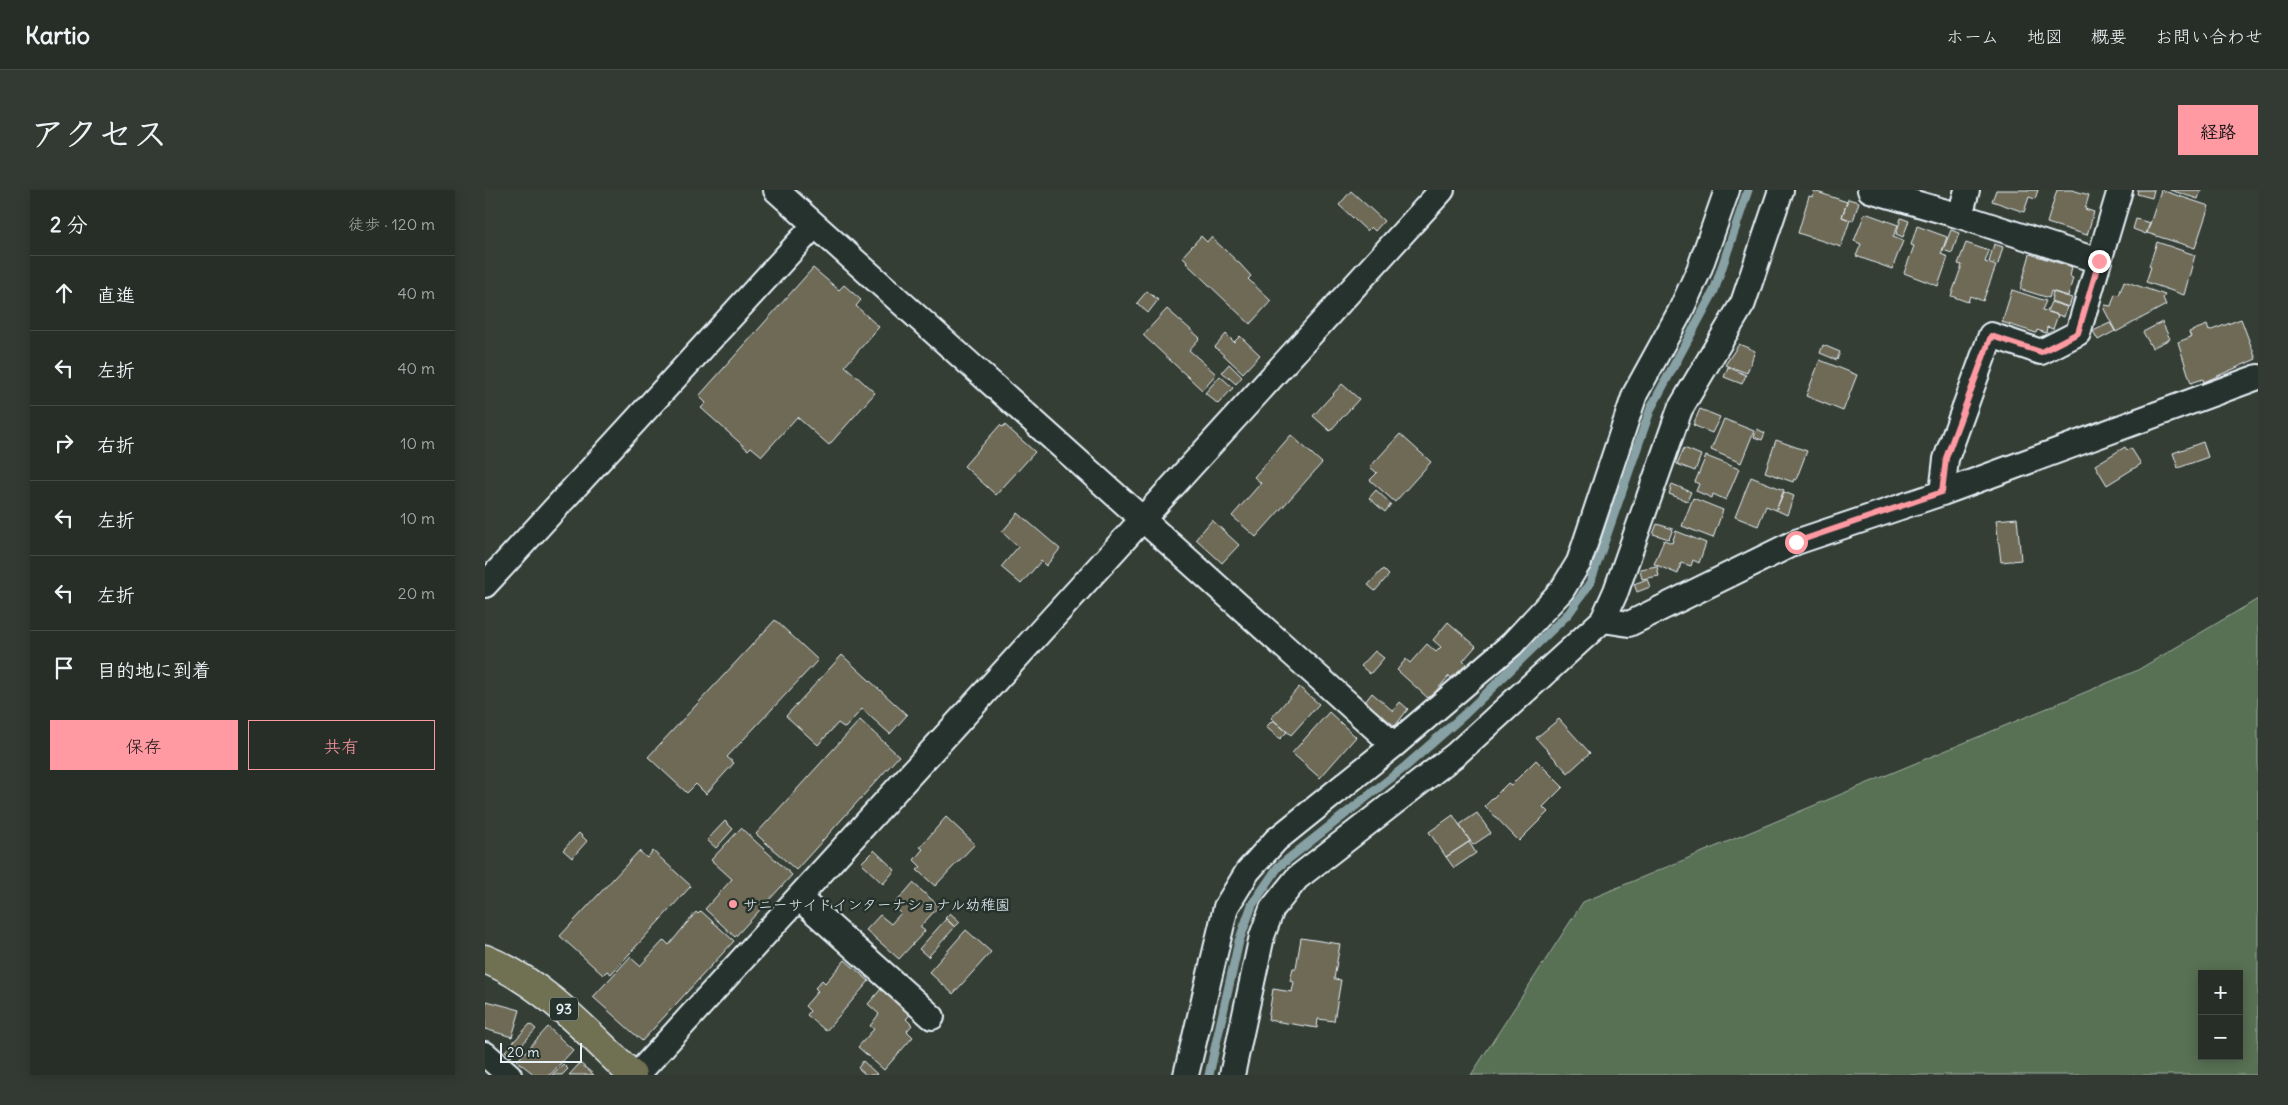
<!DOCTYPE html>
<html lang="ja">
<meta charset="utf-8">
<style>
body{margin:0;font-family:Delius,"Klee One",sans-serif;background:#333a34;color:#f1f3f6}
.controls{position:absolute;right:15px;bottom:15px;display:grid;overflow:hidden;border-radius:0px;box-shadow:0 2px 12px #0003}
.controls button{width:45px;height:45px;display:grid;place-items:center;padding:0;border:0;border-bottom:1px solid #434a45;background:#272e28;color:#f1f3f6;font:25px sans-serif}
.scale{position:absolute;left:15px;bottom:12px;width:82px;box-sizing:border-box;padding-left:5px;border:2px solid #e8f1f8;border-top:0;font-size:14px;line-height:18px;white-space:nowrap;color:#e8f1f8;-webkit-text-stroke:4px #26332d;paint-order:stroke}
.stop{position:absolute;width:15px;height:15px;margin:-11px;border:4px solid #ff9aa2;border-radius:50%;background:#fff}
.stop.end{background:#ff9aa2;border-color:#fff;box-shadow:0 1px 5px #0008}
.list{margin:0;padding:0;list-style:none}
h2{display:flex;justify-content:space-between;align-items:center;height:65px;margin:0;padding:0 20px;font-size:21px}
h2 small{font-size:16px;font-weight:400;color:#a4a8a8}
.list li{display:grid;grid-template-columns:32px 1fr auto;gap:15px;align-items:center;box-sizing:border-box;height:75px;padding:0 20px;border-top:1px solid #434a45}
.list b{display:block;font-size:19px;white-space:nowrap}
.list em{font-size:16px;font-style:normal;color:#a4a8a8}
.actions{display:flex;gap:10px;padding:15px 20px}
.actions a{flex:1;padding:11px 0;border:1px solid #ff9aa2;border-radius:0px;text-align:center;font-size:18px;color:#ff9aa2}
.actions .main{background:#ff9aa2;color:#111}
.icon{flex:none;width:28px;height:28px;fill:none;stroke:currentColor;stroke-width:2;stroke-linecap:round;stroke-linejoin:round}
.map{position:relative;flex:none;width:1773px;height:885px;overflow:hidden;border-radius:0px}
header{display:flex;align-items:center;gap:30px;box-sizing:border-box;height:70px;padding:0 25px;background:#272e28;border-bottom:1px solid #434a45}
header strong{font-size:24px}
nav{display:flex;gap:28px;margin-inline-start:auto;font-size:18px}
.intro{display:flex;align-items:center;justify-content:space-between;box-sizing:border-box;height:120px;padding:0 30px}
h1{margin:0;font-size:35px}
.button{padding:12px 22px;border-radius:0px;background:#ff9aa2;color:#111;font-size:18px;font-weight:700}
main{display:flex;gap:30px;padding:0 30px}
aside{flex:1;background:#272e28;border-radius:0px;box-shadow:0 2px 12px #0003}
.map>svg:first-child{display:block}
</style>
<header>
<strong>Kartio</strong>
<nav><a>ホーム</a><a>地図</a><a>概要</a><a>お問い合わせ</a></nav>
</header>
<div class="intro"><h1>アクセス</h1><a class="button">経路</a></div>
<main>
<aside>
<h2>2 分<small>徒歩 · 120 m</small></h2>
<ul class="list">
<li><svg class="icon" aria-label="ahead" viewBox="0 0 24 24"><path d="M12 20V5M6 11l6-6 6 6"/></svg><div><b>直進</b></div><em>40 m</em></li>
<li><svg class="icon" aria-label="left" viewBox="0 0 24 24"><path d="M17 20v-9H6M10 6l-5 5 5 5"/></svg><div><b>左折</b></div><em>40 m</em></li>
<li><svg class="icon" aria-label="right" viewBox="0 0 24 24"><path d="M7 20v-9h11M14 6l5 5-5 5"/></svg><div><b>右折</b></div><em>10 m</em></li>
<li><svg class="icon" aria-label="left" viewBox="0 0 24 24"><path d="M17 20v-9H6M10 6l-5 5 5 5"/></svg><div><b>左折</b></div><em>10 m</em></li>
<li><svg class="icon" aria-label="left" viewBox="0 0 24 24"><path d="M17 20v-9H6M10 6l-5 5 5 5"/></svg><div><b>左折</b></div><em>20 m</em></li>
<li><svg class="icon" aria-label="arrive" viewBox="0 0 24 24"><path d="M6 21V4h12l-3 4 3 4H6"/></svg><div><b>目的地に到着</b></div></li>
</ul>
<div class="actions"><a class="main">保存</a><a>共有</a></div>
</aside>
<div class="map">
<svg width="1773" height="885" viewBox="0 0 1773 885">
<rect width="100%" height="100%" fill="#343e35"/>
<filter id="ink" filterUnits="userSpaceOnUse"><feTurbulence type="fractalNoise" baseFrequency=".02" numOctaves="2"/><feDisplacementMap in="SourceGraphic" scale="10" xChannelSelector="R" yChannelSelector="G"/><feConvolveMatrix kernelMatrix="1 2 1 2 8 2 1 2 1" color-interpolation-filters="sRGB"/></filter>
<g filter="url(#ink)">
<!-- green -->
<path fill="#596f53" stroke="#a0b0a6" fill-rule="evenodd" d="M1773 409V885H986L1098 712 1651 481ZM1717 784H1754V866H1717Z"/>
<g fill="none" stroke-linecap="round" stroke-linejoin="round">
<!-- stream -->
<path stroke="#87a1a5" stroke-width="9" d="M724 885 754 751 767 715 793 677 921 576 980 524 1084 423 1105 393 1166 218 1229 101 1263 0"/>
</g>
<!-- building -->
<path fill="#6e6a57" stroke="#e8f1f8" d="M1511 0H1553L1550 9 1544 7 1539 22 1507 11Z
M1572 0H1587L1604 5 1600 19 1609 22 1602 45 1562 33Z
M1653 0H1669L1667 8 1652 4Z
M1676 0 1724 16 1710 58 1662 43Z
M1685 0H1716L1713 9Z
M866 1 899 31 890 41 886 37 882 41 854 15Z
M1329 1 1362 12 1357 27 1365 30 1356 57 1313 43 1324 6 1328 7Z
M1363 9 1374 12 1368 31 1357 27Z
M1380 23 1413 35 1408 47 1418 51 1407 79 1371 66 1376 54 1369 51Z
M1416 28 1424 31 1418 47 1411 44Z
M1651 29 1665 33 1661 44 1648 39Z
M1432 36 1462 47 1456 64 1463 67 1453 96 1419 83 1429 56 1426 55Z
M1466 40 1474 43 1467 63 1458 60Z
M716 46 722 52 726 47 755 74 766 86 763 89 786 111 765 134 701 73 702 72 697 67Z
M1672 52 1710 65 1699 105 1661 92 1666 77 1664 76Z
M1481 53 1504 61 1500 72 1511 76 1498 111 1485 106 1483 112 1466 106 1477 75 1473 74Z
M1509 54 1518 57 1513 74 1504 72Z
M1545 64 1587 77 1585 87 1588 88 1583 106 1566 101 1564 108 1535 99Z
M328 78 354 100 359 95 376 110 371 116 394 137 360 176 390 203 344 255 312 227 277 266 266 257 263 260 216 218 221 213 214 206Z
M1639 91 1680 105 1678 108 1681 115 1631 142 1619 119 1620 115 1626 116 1630 104 1634 105Z
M1527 100 1561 111 1557 120 1573 125 1568 139 1562 137 1561 143 1552 140 1551 143 1517 132Z
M662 101 673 110 663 123 652 113Z
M1568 102 1587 108 1584 117 1566 111Z
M1566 112 1582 117 1579 127 1562 121Z
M682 119 715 148 704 160 731 184 717 200 658 145Z
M1756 129 1771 169 1719 192 1718 189 1706 193 1693 152 1706 147 1704 142 1722 135 1724 141Z
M1677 132 1685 149 1667 158 1658 142Z
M1625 133 1630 141 1613 150 1608 141Z
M741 144 749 152 755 146 775 165 758 183 730 157Z
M1254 154 1270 161 1262 183 1240 175Z
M1338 155 1355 162 1352 170 1335 163Z
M1335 170 1372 185 1358 221 1321 206Z
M744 174 757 187 751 194 737 182Z
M1243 177 1261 185 1257 194 1239 187Z
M735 186 748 198 733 214 720 203Z
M857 194 874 209 845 241 828 226Z
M1215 219 1235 227 1227 243 1208 235Z
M1239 229 1269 241 1256 273 1226 260Z
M515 235 517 237 520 235 550 262 511 305 479 276Z
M1272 239 1280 243 1277 250 1269 247Z
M915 244 946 272 910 312 885 290 892 283 885 277Z
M806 245 837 273 771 347 747 326 776 293 769 287Z
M1291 250 1322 261 1311 290 1309 289 1308 292 1280 282Z
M1718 252 1723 267 1693 278 1688 263Z
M1640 257 1642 260 1646 258 1656 274 1622 295 1610 275Z
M1199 258 1216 265 1210 281 1192 274Z
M1221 266 1254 279 1241 310 1228 304 1227 308 1211 301 1214 294 1210 292Z
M1266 287 1299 300 1291 320 1281 316 1273 336 1250 327Z
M1187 294 1206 302 1202 311 1184 304Z
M891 300 906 314 900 322 884 308Z
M1299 302 1309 306 1302 325 1291 320Z
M1208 308 1238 320 1228 348 1197 336Z
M533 323 575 359 561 376 556 371 536 394 516 377 533 357 517 342Z
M1532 328 1536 370 1516 372 1511 330Z
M727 330 754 355 737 373 711 349Z
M1172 334 1188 339 1184 349 1168 344Z
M1191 341 1221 353 1214 373 1208 370 1206 376 1196 373 1193 384 1169 374 1179 350 1187 353Z
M1172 376 1174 386 1157 389 1155 379Z
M898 379 904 385 890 401 883 395Z
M1162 389 1165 397 1152 402 1149 394Z
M290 430 333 470 242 567 249 573 221 604 211 594 202 603 163 567Z
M963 432 991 456 978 471 981 474 968 489 964 486 944 509 912 480 921 469 925 473 942 454 951 462 956 457 948 450Z
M890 461 899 468 885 484 876 476Z
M357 465 422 525 405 544 377 519 360 538 353 533 333 555 301 526Z
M814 497 834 514 806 545 786 528Z
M887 503 908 521 915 512 923 519 910 536 880 512Z
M844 522 871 547 835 588 807 563Z
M1074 529 1105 563 1083 583 1051 548Z
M375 530 414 566 311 680 271 644Z
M788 530 802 542 795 549 781 537Z
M1051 570 1078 597 1058 617 1063 622 1034 651 1000 616 1023 593 1026 595Z
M992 623 1006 643 988 655 974 635Z
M968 625 985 651 961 667 944 642Z
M461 627 490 654 450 696 432 680 436 677 429 670 438 659 435 657Z
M240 631 248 639 231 658 222 650Z
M256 638 307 685 250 747 220 719 247 689 226 670Z
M94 643 102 651 87 668 78 660Z
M984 652 991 663 969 678 961 667Z
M389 660 410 680 398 694 376 673Z
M154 661 162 668 168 661 206 696 126 784 122 781 118 785 75 746Z
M428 693 454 716 435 737 440 741 414 769 381 740 395 725 406 734 416 723 408 716Z
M216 721 249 751 157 851 108 807 145 767 155 776 179 750 184 755 211 722 213 724Z
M465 723 475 732 470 737 460 728Z
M461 729 470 737 443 767 434 759Z
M481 740 506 762 468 804 444 782Z
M816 748 855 754 849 789 856 790 849 831 833 829 832 838 783 830 788 799 807 802 809 792 805 791 808 778H811Z
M360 770 384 791 341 841 322 825 325 821 320 816 333 801 330 798 337 790 340 793Z
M396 799 425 825 421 829 427 835 422 841 428 847 399 880 373 857 389 839 385 836 394 824 383 814Z
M2 811 35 820 27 847 0 839V819Z
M45 834 51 839 26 867 20 861Z
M63 837 88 860 65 885H50L32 871Z
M378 871 393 885H381L373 878Z
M95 873 109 885H84Z
M78 874 83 879 77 885H67Z"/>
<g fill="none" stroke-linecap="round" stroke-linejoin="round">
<!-- street casing -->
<g stroke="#e8f1f8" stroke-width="28">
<path id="street" d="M291 0 909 555
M1385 0 1475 26 1614 71 1635 0
M1475 26 1482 0
M1457 303 1461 269 1506 145 1556 162 1593 143 1614 71
M0 395 329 36
M1118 430 1144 434 1311 352 1457 303 1773 187
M314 708 447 827
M0 864 24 885
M152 885 957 0
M701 885 741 717 763 681 791 650 909 555 1027 454 1077 400 1094 372 1150 204 1195 122 1214 80 1242 0
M747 885 777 746 787 719 812 688 970 565 1118 430 1131 401 1195 219 1258 113 1296 0"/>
</g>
<!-- primary casing -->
<g stroke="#e8f1f8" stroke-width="31">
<path id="primary" d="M0 769C59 793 102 842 147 885"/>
</g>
<!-- street -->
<use href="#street" stroke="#26332d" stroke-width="24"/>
<!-- primary -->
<use href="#primary" stroke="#706f52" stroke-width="28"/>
</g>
</g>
<g fill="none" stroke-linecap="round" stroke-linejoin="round" filter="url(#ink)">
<!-- route -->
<path stroke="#ff9aa2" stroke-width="6" d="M1311 352 1457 302 1461 268 1506 146 1556 162 1593 143 1614 71"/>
</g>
<!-- markers -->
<circle fill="#ff9aa2" stroke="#26332d" stroke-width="2" cx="248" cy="714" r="5"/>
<g text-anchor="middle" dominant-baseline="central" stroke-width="5" stroke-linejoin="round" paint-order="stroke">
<!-- shield labels -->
<rect fill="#26332d" stroke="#aeb8bb" stroke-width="1" x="65" y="807.5" width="28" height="23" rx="4"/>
<g font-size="14" font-weight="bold" fill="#e8f1f8">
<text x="79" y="819">93</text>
</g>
<!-- poi labels -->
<g font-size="15" fill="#e8f1f8" stroke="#26332d" text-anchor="start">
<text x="258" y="714">サニーサイドインターナショナル幼稚園</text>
</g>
</g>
</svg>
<div class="controls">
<button>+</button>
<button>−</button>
</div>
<div class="scale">20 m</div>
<div class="stop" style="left:1311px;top:352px"></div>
<div class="stop end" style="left:1614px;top:71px"></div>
</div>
</main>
